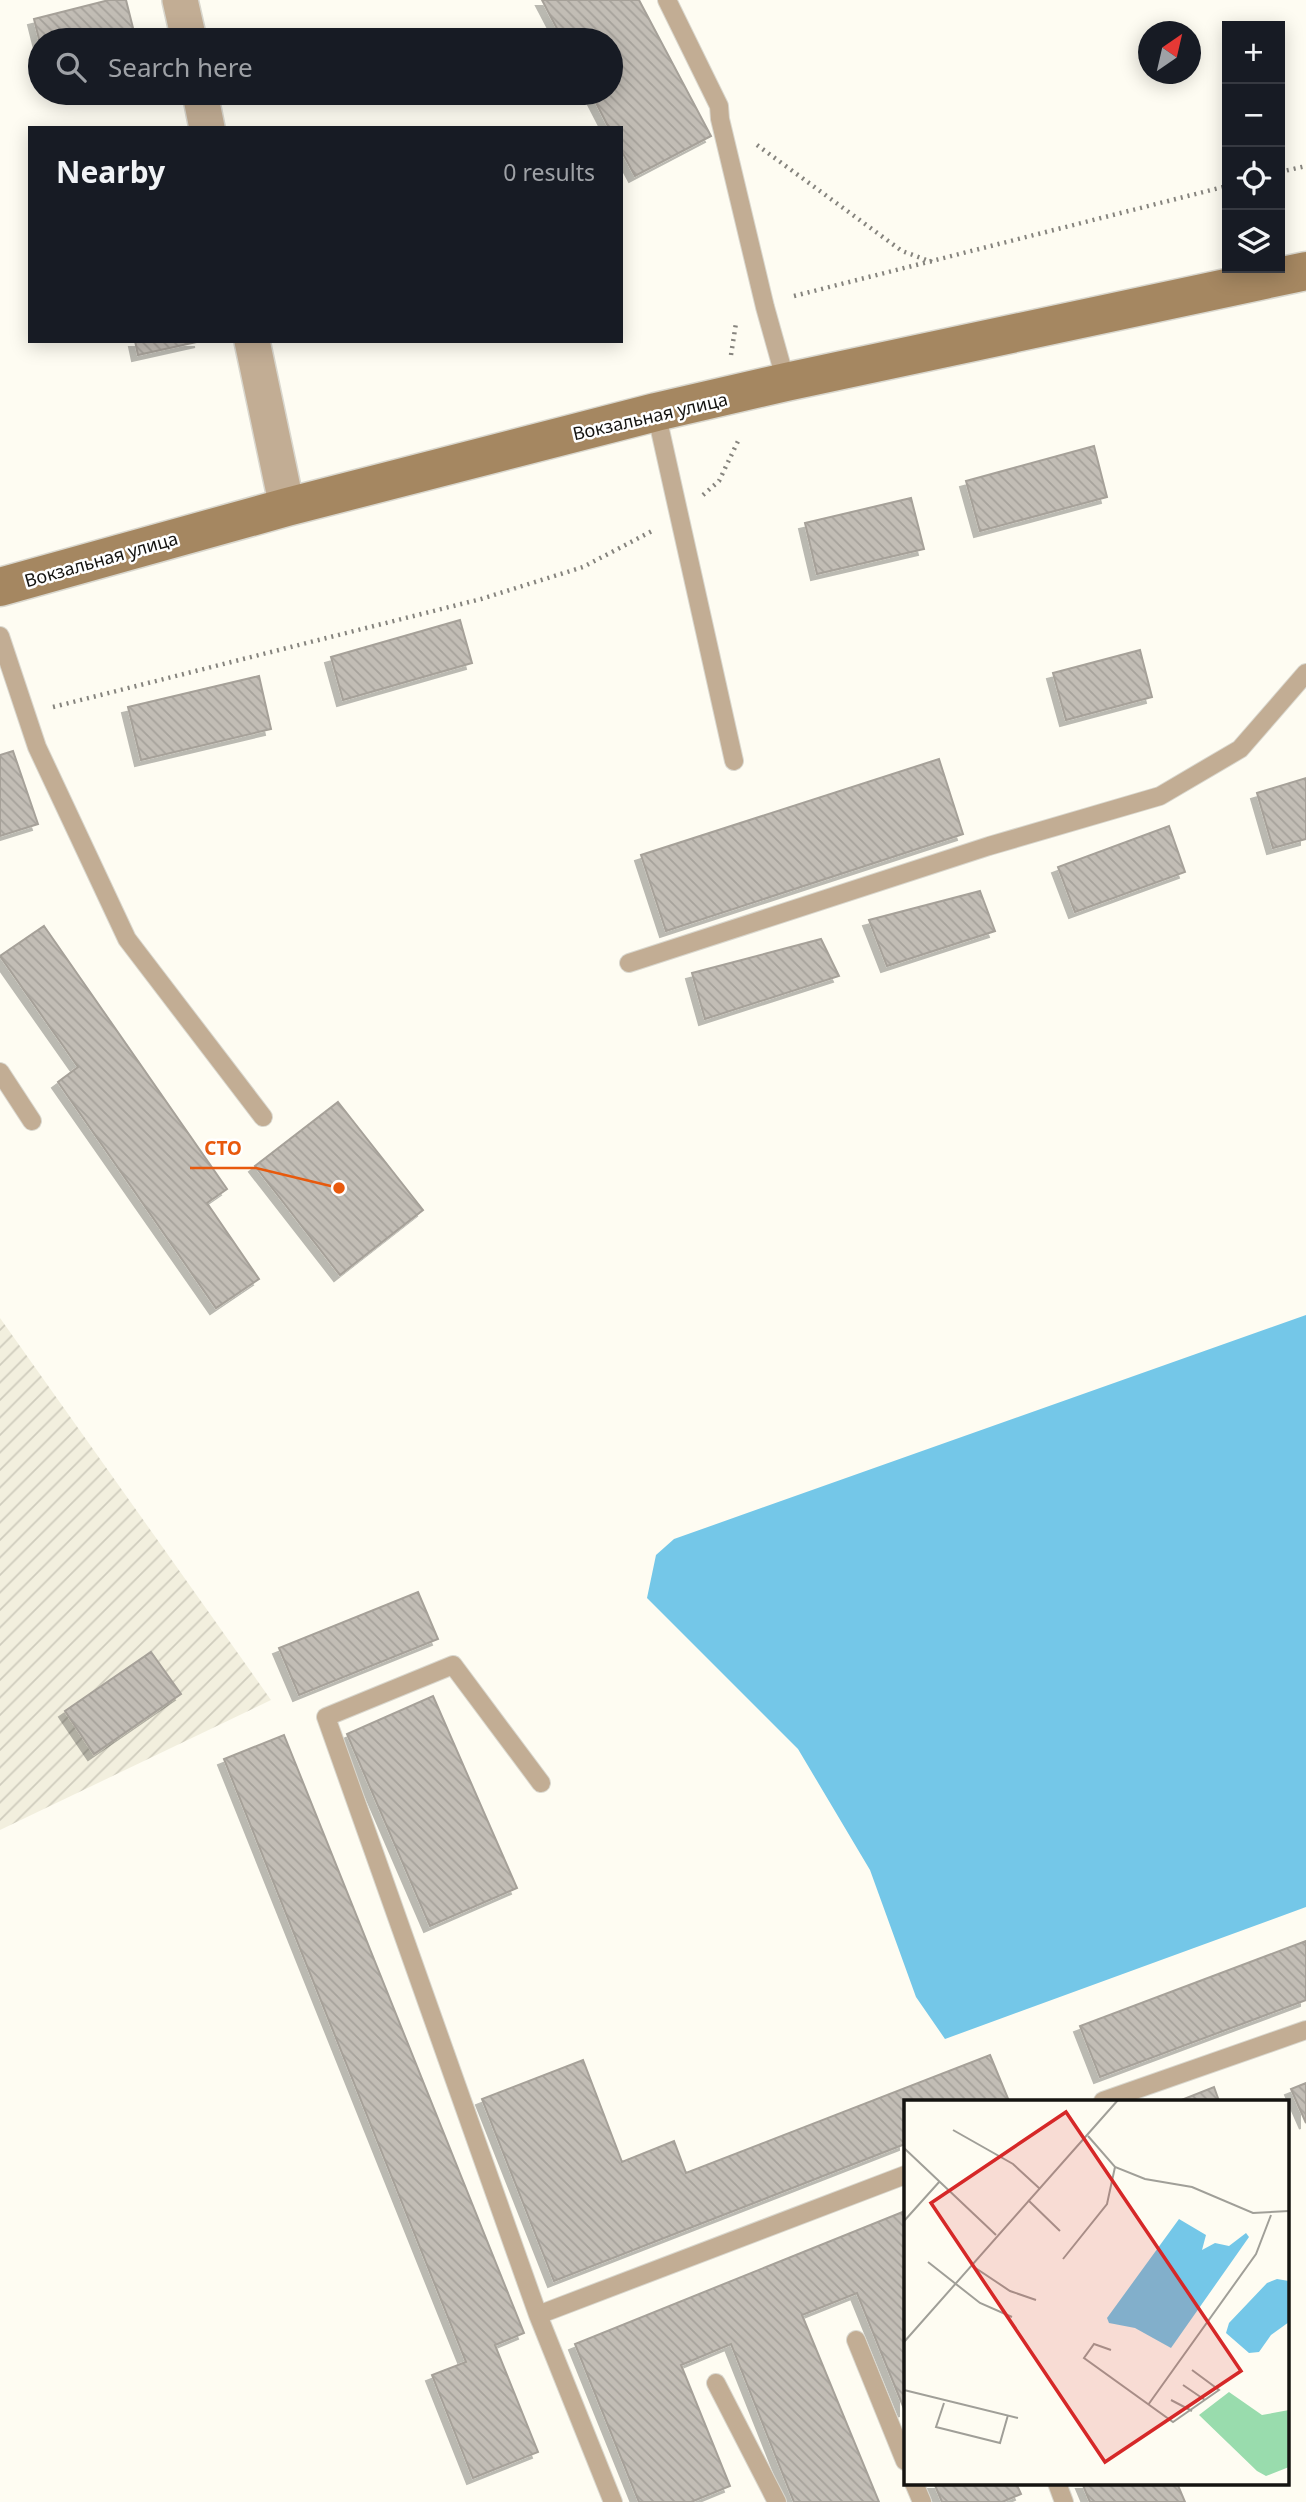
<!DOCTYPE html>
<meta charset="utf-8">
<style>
body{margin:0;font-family:"Noto Sans",sans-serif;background:#20242c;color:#f1f3f6}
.controls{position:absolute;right:21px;top:21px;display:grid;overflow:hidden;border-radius:0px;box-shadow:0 4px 18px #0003}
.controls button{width:63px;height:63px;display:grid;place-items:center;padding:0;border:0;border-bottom:2px solid #363941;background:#171b24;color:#f1f3f6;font:35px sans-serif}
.compass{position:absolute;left:1138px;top:21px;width:63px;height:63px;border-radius:50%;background:#171b24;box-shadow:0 4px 18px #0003;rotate:34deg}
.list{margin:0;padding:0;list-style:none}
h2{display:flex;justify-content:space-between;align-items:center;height:91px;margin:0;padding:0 28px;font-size:30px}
h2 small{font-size:23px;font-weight:400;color:#9ea1a6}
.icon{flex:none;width:38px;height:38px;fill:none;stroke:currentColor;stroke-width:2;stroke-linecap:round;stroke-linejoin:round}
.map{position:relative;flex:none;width:1306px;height:2502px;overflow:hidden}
.search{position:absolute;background:#171b24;box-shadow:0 4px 18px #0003;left:28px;top:28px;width:595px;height:77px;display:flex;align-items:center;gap:18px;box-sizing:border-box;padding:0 24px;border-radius:38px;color:#9ea1a6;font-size:26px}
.panel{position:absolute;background:#171b24;box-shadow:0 4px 18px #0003;left:28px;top:126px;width:595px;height:217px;border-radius:0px}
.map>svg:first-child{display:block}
</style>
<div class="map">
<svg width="1306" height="2502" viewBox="0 0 1306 2502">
<defs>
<pattern id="industrial-furrows" width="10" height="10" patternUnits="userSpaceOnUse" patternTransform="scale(1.75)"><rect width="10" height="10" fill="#f2efde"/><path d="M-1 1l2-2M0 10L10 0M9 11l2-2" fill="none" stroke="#cfccbd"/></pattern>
<pattern id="building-back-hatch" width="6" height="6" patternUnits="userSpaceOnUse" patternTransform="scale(1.75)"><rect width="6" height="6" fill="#c2bdb5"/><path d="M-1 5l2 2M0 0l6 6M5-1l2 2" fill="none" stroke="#a6a29b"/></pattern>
<filter id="shadow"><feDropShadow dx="-6" dy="6" stdDeviation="0" flood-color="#0004"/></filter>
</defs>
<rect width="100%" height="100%" fill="#fefcf2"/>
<!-- industrial -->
<path fill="url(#industrial-furrows)" d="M0 1318 271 1700 0 1830Z"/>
<!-- water -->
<path fill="#74c7e8" d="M1306 1315V1907L945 2039 916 1997 870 1870 798 1749 647 1598 656 1555 674 1539Z"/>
<!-- building -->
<path fill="url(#building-back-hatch)" stroke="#a6a199" stroke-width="2" filter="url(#shadow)" d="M109 0H126L136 40H40V43L34 19Z
M542 0H639L711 136 635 176 621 150V128H609L591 93H611V40H563Z
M135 341H201L138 355Z
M1094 446 1107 497 980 531 966 481Z
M911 498 924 549 817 574 805 523Z
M460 620 472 663 343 700 331 657Z
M1140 650 1152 697 1066 720 1053 673Z
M259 676 271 729 141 760 128 707Z
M13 751 38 824 0 836V755Z
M939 759 963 834 666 931 641 855Z
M1306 778V839L1273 848 1257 793Z
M1169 826 1185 872 1075 912 1058 867Z
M980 891 995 931 887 966 869 920Z
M44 926 227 1189 207 1203 259 1279 216 1308 58 1082 78 1067 0 956Z
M821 939 839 976 705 1019 692 973Z
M338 1102 423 1210 340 1275 255 1166Z
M418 1592 438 1639 299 1695 279 1648Z
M151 1652 181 1694 94 1754 65 1711Z
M433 1696 517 1888 430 1926 347 1734Z
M284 1735 524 2333 495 2345 538 2452 473 2478 432 2375 466 2362 224 1759Z
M1306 1941V2000L1100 2077 1080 2026Z
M990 2055 1009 2101H905V2144L554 2281 482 2099 583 2060 622 2162 674 2141 686 2173Z
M1306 2083V2123L1291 2089Z
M1214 2087 1219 2101H1179Z
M905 2211V2411L857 2293 802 2315 879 2502H794L731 2344 681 2365 730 2486 691 2502H639L575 2344Z
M934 2483H1016L1021 2494 1002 2502H942Z
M1082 2483H1177L1185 2502H1090Z"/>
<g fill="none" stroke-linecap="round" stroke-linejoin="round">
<!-- service casing -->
<g stroke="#d9d7ce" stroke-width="20">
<path id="service" d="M667 0 719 106 720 119 765 307 786 382
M656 412 734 761
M0 636 37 747 127 939 263 1117
M629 963 989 846 1160 796 1240 749 1306 673
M0 1072 32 1121
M541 1783 453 1665 326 1717 538 2315 613 2502
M1103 2101 1306 2030
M538 2315 905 2175
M856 2340 905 2461
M716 2383 777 2502
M914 2483 922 2502
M1057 2483 1064 2502"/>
</g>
<!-- minor casing -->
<g stroke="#d9d7ce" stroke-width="38">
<path id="minor" d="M180 0 189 40
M200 93 207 128
M252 341 287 507"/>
</g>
<!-- secondary casing -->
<g stroke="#d9d7ce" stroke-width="41">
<path id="secondary" d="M0 587 287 507 656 412 786 382 1306 271"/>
</g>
<!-- path -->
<path stroke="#86847e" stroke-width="4.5" stroke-dasharray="2 5" stroke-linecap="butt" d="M757 145 902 251 932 262
M1280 172 1306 166
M794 296 1227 186
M731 355 736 323
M703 495 719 481 740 437
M53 707 481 599 583 567 654 530"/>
<!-- service -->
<use href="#service" stroke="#c2ad94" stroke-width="18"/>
<!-- minor -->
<use href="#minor" stroke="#c2ad94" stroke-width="35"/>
<!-- secondary -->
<use href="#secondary" stroke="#a58761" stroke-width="38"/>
</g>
<g text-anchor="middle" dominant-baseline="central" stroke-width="5" stroke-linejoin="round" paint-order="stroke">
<!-- street labels -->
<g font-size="18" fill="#141310" stroke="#fff">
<text transform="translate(650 416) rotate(-13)">Вокзальная улица</text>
<text transform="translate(101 559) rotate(-16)">Вокзальная улица</text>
</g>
</g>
<!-- overview -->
<g transform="translate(904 2100)">
<rect width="385" height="385" fill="#fefcf2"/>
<path d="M325 292 358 315 385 310V367L362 376 353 371 295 315Z" fill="#99dcad"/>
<path d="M275 119 302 135 298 150 311 143 325 146 342 133 345 137 267 248 231 228 205 223 203 218ZM373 179 385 181V222L367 235 355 252 345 253 322 233 325 223 363 183Z" fill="#74c7e8"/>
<path fill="none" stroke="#a09f98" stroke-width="2" d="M49 30 109 64 135 88M184 36 211 67 241 79 288 87 349 113 385 111M0 48 92 135M124 100 156 131M0 121 36 81M159 159 203 104 211 67M24 162 76 203 108 217M67 165 106 191 132 200M0 242 214 0M207 250 190 244 180 258 269 322 315 290 288 270M279 285 301 300M0 290 114 318M267 300 288 311M40 303 32 327 96 343 104 315M244 305 352 154 367 115"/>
<path fill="#d62828" fill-opacity="0.15" stroke="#d62828" stroke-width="3.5" d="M162 12 337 271 201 362 27 103Z"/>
<rect width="385" height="385" fill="none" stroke="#141310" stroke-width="3.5"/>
</g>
<!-- callouts -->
<path fill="none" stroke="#e8590c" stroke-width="2.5" d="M339 1188L256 1168H190"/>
<circle fill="#e8590c" stroke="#fff" stroke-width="2.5" cx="339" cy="1188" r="7"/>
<g font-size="19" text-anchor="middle" font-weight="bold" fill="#e8590c" stroke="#fff" stroke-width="5" stroke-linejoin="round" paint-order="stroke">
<text x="223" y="1155">СТО</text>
</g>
</svg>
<div class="controls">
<button>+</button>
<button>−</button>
<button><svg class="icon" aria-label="locate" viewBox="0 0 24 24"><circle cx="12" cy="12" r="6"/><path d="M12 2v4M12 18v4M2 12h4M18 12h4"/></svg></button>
<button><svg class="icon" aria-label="layers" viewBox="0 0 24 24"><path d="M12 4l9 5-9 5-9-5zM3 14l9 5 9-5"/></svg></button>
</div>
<svg class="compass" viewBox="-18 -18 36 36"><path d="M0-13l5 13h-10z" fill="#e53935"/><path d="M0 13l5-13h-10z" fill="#9ea1a6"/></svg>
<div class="search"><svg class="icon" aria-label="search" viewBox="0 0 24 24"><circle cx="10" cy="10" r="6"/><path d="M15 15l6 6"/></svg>Search here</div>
<section class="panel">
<h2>Nearby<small>0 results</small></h2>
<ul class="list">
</ul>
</section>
</div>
